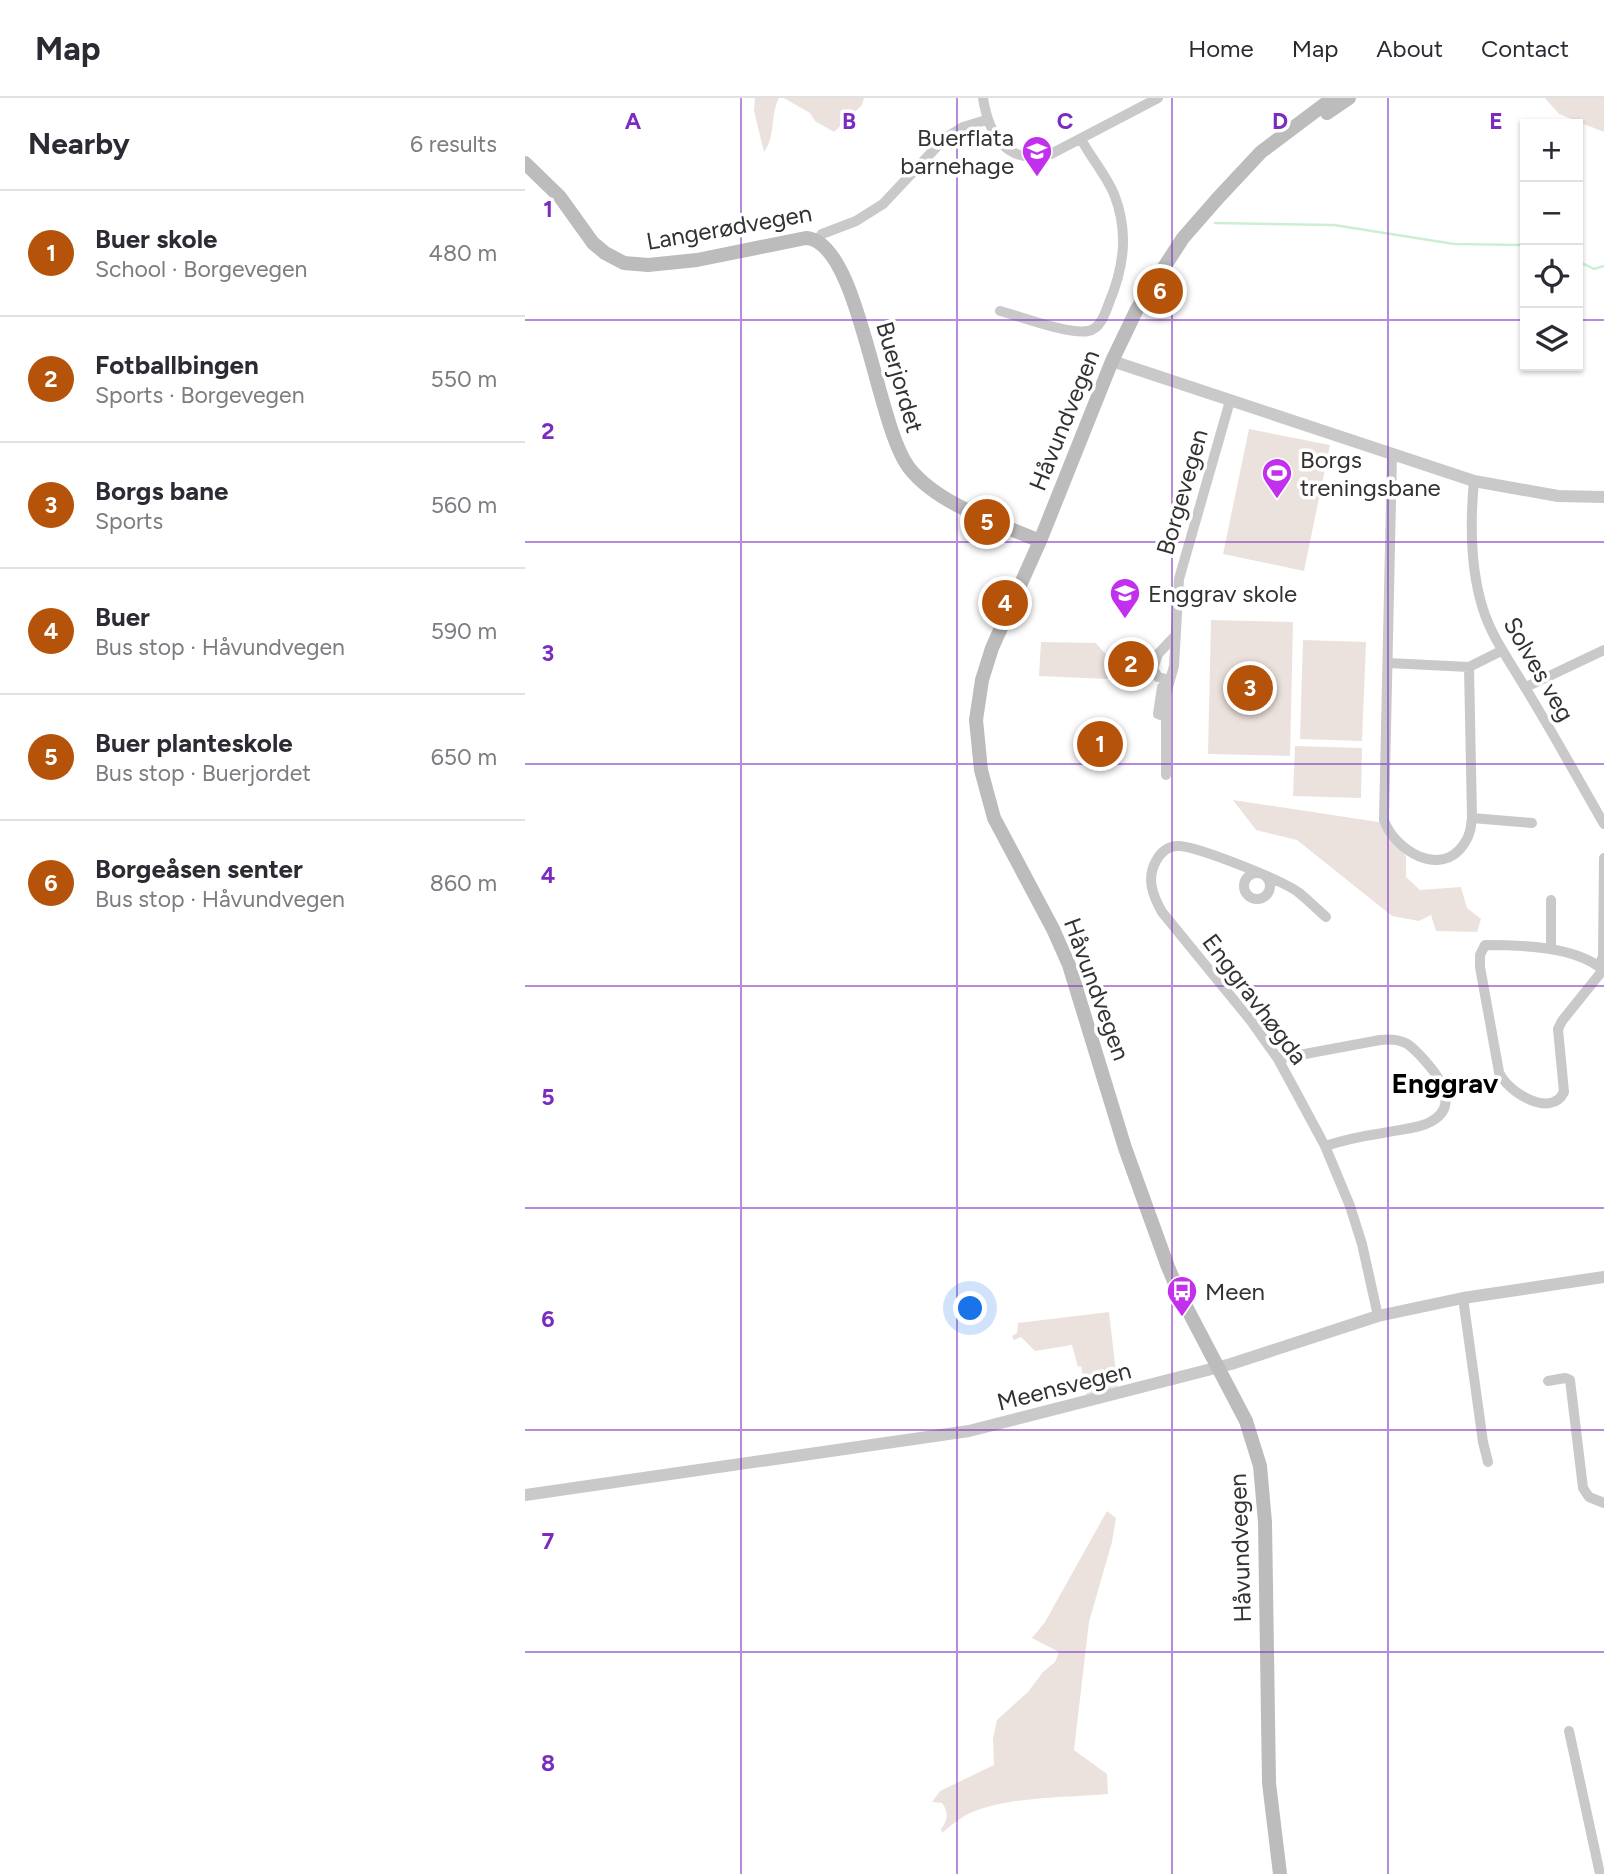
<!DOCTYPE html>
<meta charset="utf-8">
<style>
body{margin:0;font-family:Figtree,sans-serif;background:#f7f7f7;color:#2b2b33}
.controls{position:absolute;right:21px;top:21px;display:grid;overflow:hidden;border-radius:0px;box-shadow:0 2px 5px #0004}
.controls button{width:63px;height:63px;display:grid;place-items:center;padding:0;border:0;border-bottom:2px solid #e1e1e2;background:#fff;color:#2b2b33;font:35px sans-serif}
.you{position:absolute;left:446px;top:1211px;width:24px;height:24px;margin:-18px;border:5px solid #fff;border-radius:50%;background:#1a73e8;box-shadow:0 0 0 10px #1a73e833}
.badge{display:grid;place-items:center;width:46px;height:46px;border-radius:50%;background:#b45309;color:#fff;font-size:23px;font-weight:700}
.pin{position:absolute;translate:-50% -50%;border:4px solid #fff;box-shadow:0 2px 7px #0006}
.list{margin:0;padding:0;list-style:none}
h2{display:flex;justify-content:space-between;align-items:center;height:91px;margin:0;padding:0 28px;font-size:30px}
h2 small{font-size:23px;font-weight:400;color:#7c7c81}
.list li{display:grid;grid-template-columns:46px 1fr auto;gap:21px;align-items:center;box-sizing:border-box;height:126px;padding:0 28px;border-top:2px solid #e1e1e2}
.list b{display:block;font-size:26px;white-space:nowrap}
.list p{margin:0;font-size:23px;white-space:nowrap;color:#7c7c81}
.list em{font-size:23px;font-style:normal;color:#7c7c81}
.icon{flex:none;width:38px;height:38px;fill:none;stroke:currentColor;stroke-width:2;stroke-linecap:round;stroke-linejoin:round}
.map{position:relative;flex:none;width:1079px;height:1776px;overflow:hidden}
header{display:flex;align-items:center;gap:42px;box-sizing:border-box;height:98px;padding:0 35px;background:#fff;border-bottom:2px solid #e1e1e2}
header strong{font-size:33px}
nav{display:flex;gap:38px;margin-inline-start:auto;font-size:24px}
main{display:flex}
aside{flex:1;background:#fff}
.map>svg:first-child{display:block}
</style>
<header>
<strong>Map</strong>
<nav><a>Home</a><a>Map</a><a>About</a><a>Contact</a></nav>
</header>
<main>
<aside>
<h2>Nearby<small>6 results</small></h2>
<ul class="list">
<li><span class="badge">1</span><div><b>Buer skole</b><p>School · Borgevegen</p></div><em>480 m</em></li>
<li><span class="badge">2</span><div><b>Fotballbingen</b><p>Sports · Borgevegen</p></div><em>550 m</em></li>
<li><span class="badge">3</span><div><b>Borgs bane</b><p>Sports</p></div><em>560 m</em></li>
<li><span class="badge">4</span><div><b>Buer</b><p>Bus stop · Håvundvegen</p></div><em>590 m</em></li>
<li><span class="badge">5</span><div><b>Buer planteskole</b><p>Bus stop · Buerjordet</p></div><em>650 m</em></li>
<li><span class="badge">6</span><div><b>Borgeåsen senter</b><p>Bus stop · Håvundvegen</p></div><em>860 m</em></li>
</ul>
</aside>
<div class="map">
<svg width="1079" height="1776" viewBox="0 0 1079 1776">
<rect width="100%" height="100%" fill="#fff"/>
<!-- green -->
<path fill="#ece2dd" d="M230 0H254C245 17 251 38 239 54L229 13Z
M259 0H339L337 7 309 34 290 23 285 15Z
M1020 0H1079V34L1034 16Z
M724 331 805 347 779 473 698 456Z
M686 522 768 524 765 658 683 656Z
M778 542 841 544 837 643 775 641Z
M516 544 571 545 584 560 583 581 514 578Z
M597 553 616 554 615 579 597 577Z
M770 648 837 650 836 700 768 698Z
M708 702 860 725 867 743 881 758V779L895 792 936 789 942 810 956 821 952 834 911 833 906 817 894 823 867 818 772 742 731 732Z
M584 1214 593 1292 562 1300 556 1268 553 1269 547 1247 510 1253 496 1239 489 1242 487 1238 492 1235 493 1225Z
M582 1413 591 1420 587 1444 564 1524 549 1652 582 1676 583 1696C540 1700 482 1698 443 1716 434 1721 425 1728 417 1735L416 1731C423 1722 424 1715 417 1705L407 1704 415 1693 469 1667 468 1641 472 1622 503 1594 518 1574 530 1564 534 1554 507 1540 520 1524Z"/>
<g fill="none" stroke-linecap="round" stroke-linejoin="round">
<!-- stream -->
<path stroke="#ccefd4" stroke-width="2.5" d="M690 125 809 127 929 146 1000 147
M1053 163 1069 171 1079 168"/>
<!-- minor -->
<path stroke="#c9c9c9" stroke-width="10" d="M458 0C464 38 482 68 526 56L633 0
M292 142 297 136 331 123 358 106 420 40 438 29 461 22
M475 213C494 218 545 237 563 233 575 231 580 216 584 205 599 169 604 134 589 96 581 77 566 60 556 41
M867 357 859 722C869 752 916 781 939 746 945 738 946 729 947 720L944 569
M949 383C945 425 945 470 958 511 967 540 986 565 1001 591 1028 635 1053 681 1079 726
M863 565 944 569 976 553
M645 582 633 579 628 571 633 556 650 538
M637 589 633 616 641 619
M1001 589 1079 552
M641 677V596L649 568 654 481 705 303
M947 720 1007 725
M719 788a13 13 0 1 1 26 0a13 13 0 1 1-26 0Z
M1026 802V851
M801 819C792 811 783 802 773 794 756 782 670 747 652 748 643 748 635 755 631 763 621 781 628 798 637 814L726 923 753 961 772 996 800 1048 825 1108 837 1146 853 1218
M1074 868 1078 858 1079 760
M1078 872 1037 923 1033 931 1039 994C1026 1021 982 994 974 974L955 869V857L960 847C995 847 1051 848 1078 872H1079
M753 961 855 942C879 939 886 947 901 964 918 983 935 1012 901 1026 888 1031 872 1032 858 1035 838 1038 819 1042 800 1048
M938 1200 958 1344 963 1364
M1023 1283 1040 1280 1045 1282 1058 1390 1064 1399 1079 1405
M1044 1633 1075 1776"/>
<!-- tertiary -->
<path stroke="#c9c9c9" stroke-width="12" d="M587 263 949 383 1033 398 1079 399
M0 1397 444 1333 706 1266 853 1218 938 1200 1079 1179"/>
<!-- secondary -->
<path stroke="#bcbcbc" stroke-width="14" d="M802 15 824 0
M0 65 35 99 68 145 80 155 99 165 123 167 172 162 281 140C335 143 351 330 385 371 414 407 473 425 515 443
M755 1776 744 1685 740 1424 735 1368 721 1323 655 1197 643 1169 600 1050 544 867 528 831 469 720 456 672 451 622 457 582 467 550 515 443 587 263 612 211 658 140 693 100 736 54 808 0"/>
</g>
<!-- grid -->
<path fill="none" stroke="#7b2cbf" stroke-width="2" stroke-opacity="0.55" d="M216 0V1776M432 0V1776M647 0V1776M863 0V1776M0 222H1000M1053 222H1079M0 444H1079M0 666H1079M0 888H1079M0 1110H1079M0 1332H1079M0 1554H1079"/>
<!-- icons -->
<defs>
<g id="school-pin" transform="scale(1.575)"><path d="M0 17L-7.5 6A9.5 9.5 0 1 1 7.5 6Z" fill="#c230ee" stroke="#fff"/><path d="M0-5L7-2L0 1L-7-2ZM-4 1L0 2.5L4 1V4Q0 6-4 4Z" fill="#fff"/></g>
<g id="stadium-pin" transform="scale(1.575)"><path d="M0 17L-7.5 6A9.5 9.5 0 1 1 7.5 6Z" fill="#c230ee" stroke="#fff"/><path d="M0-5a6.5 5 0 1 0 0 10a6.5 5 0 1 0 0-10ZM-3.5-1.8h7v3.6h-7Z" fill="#fff"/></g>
<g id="bus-pin" transform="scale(1.575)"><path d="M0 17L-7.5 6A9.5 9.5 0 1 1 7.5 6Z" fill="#c230ee" stroke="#fff"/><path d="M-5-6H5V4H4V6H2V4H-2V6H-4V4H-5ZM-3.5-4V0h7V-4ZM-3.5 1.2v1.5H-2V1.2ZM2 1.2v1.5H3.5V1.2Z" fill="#fff"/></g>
</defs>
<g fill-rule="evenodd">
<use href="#school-pin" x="512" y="53"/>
<use href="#stadium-pin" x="752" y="375"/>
<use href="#school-pin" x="600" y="495"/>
<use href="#bus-pin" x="657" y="1193"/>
</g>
<g text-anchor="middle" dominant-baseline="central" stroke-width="7" stroke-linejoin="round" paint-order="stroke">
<!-- poi labels -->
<g font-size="24" fill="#323232" stroke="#fff" text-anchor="start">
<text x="489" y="39" text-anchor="end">Buerflata<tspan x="489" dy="28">barnehage</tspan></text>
<text x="775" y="361">Borgs<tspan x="775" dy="28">treningsbane</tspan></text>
<text x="623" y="495">Enggrav skole</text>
<text x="680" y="1193">Meen</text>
</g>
<!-- street labels -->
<g font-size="24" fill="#323232" stroke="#fff">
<text transform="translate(204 129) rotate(-10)">Langerødvegen</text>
<text transform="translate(375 279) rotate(74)">Buerjordet</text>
<text transform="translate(539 322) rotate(-68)">Håvundvegen</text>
<text transform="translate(657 394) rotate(-74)">Borgevegen</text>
<text transform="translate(1014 571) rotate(60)">Solves veg</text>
<text transform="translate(572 891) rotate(70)">Håvundvegen</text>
<text transform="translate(730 901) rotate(53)">Enggravhøgda</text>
<text transform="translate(539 1288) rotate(-14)">Meensvegen</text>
<text transform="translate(715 1450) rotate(-92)">Håvundvegen</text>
</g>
<!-- quarter labels -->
<g font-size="28" font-weight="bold" fill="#000" stroke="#fff">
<text x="920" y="985">Enggrav</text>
</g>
</g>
<g font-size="23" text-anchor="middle" font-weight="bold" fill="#7b2cbf" stroke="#fff" stroke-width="7" stroke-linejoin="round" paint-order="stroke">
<text x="108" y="31">A</text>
<text x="324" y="31">B</text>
<text x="540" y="31">C</text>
<text x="755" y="31">D</text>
<text x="971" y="31">E</text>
<text x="23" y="119">1</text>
<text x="23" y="341">2</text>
<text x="23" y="563">3</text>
<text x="23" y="785">4</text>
<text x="23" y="1007">5</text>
<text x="23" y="1229">6</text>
<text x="23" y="1451">7</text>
<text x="23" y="1673">8</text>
</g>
</svg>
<div class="controls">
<button>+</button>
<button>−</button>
<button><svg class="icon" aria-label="locate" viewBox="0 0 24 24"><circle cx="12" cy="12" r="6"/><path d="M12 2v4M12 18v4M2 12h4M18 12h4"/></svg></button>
<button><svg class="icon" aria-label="layers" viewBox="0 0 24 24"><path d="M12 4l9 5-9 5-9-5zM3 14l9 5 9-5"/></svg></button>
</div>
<div class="you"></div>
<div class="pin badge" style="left:575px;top:646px">1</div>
<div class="pin badge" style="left:606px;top:566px">2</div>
<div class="pin badge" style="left:725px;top:590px">3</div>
<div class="pin badge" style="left:480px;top:505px">4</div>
<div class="pin badge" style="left:462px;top:424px">5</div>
<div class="pin badge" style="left:635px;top:193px">6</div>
</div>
</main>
